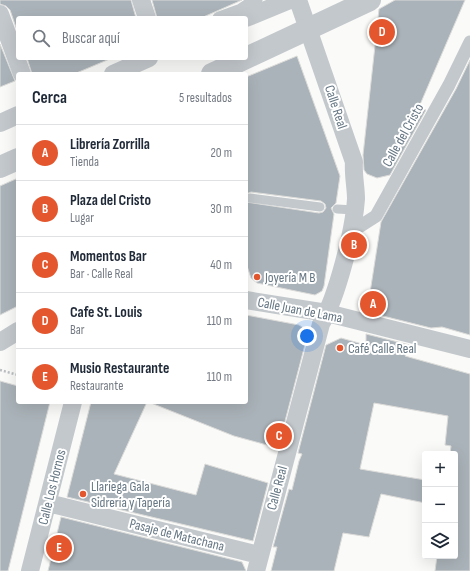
<!DOCTYPE html>
<html lang="es">
<meta charset="utf-8">
<style>
body{margin:0;font-family:"Sofia Sans Condensed",sans-serif;background:#f2f2f3;color:#1f2937}
.controls{position:absolute;right:12px;bottom:12px;display:grid;overflow:hidden;border-radius:4px;box-shadow:0 4px 16px #0002}
.controls button{width:36px;height:36px;display:grid;place-items:center;padding:0;border:0;border-bottom:1px solid #e0e1e3;background:#fff;color:#1f2937;font:20px sans-serif}
.you{position:absolute;left:307px;top:336px;width:14px;height:14px;margin:-10px;border:3px solid #fff;border-radius:50%;background:#1a73e8;box-shadow:0 0 0 6px #1a73e833}
.badge{display:grid;place-items:center;width:26px;height:26px;border-radius:50%;background:#e4572e;color:#fff;font-size:13px;font-weight:700}
.pin{position:absolute;translate:-50% -50%;border:2px solid #fff;box-shadow:0 1px 4px #0006}
.list{margin:0;padding:0;list-style:none}
h2{display:flex;justify-content:space-between;align-items:center;height:52px;margin:0;padding:0 16px;font-size:17px}
h2 small{font-size:13px;font-weight:400;color:#747a83}
.list li{display:grid;grid-template-columns:26px 1fr auto;gap:12px;align-items:center;box-sizing:border-box;height:56px;padding:0 16px;border-top:1px solid #e0e1e3}
.list b{display:block;font-size:15px;white-space:nowrap}
.list p{margin:0;font-size:13px;white-space:nowrap;color:#747a83}
.list em{font-size:13px;font-style:normal;color:#747a83}
.icon{flex:none;width:22px;height:22px;fill:none;stroke:currentColor;stroke-width:2;stroke-linecap:round;stroke-linejoin:round}
.map{position:relative;flex:none;width:470px;height:571px;overflow:hidden}
.search{position:absolute;background:#fff;box-shadow:0 4px 16px #0002;left:16px;top:16px;width:232px;height:44px;display:flex;align-items:center;gap:10px;box-sizing:border-box;padding:0 14px;border-radius:4px;color:#747a83;font-size:15px}
.panel{position:absolute;background:#fff;box-shadow:0 4px 16px #0002;left:16px;top:72px;width:232px;height:332px;border-radius:4px}
.map>svg:first-child{display:block}
</style>
<div class="map">
<svg width="470" height="571" viewBox="0 0 470 571">
<rect width="100%" height="100%" fill="#fafaf8"/>
<!-- building -->
<path fill="#aab3b9" stroke="#dcdcda" d="M0 0H131L136 18H18V33L10 10 6 6 0 4Z
M152 0H242L201 18H157Z
M395 0H465L419 107 426 110 390 175 377 178 367 174 364 170 363 155 379 9Z
M0 44 15 81 0 87Z
M297 56 340 176 336 203 331 208 334 214 324 286 322 291 315 295 257 283 251 278 246 263V202L319 213 323 212 326 208 325 204 321 201 251 192 246 194V77Z
M27 58H112L74 74H32Z
M470 60V335L442 327 431 328 367 312 381 222 456 89Z
M18 178V306L0 315V186Z
M246 315 299 325 305 329 308 333 278 448 234 436 151 403 246 402Z
M366 334 410 345 405 356 470 374V571H435L437 556H455V454H450L451 446 445 445 448 416 374 403 360 469 425 480V503L381 494 369 537 343 533 334 571H271L277 547H273L289 489 292 490 299 461 302 454 298 453 326 345 341 338 366 345Z
M0 381 18 386V402H50L8 571H0Z
M91 402H147L114 474 196 495 205 464 268 483 253 541 67 497Z
M61 517 242 562 246 571H48Z"/>
<g fill="none" stroke-linecap="round" stroke-linejoin="round">
<!-- path -->
<path stroke="#bbbfc2" stroke-width="2.5" stroke-dasharray="2 2" stroke-linecap="butt" d="M0 370 18 375"/>
<!-- service -->
<path stroke="#c3c8cc" stroke-width="9" d="M250 198 320 207
M337 209 354 210"/>
<!-- pedestrian -->
<path stroke="#c3c8cc" stroke-width="13" d="M219 18 241 10 256 0
M351 232 376 216 449 85 470 42"/>
<!-- minor -->
<path stroke="#c3c8cc" stroke-width="18" d="M141 0 147 18
M0 14 22 74
M246 18 290 0
M113 74 149 58
M0 123 18 115
M246 300 327 313 470 349
M0 342 18 331
M48 503 259 555
M30 571 73 402
M256 571 321 324C337 297 354 230 356 199 356 187 353 175 354 162L298 0"/>
<!-- tertiary -->
<path stroke="#c3c8cc" stroke-width="22" d="M212 74 370 0
M0 167 18 159"/>
</g>
<!-- markers -->
<g fill="#e4572e" stroke="#fff" stroke-width="1.5">
<circle cx="257" cy="277" r="4"/>
<circle cx="340" cy="348" r="4"/>
<circle cx="83" cy="494" r="4"/>
</g>
<g text-anchor="middle" dominant-baseline="central" stroke-width="4" stroke-linejoin="round" paint-order="stroke">
<!-- street labels -->
<g font-size="14" fill="#657683" stroke="#fff">
<text transform="translate(336 107) rotate(72)">Calle Real</text>
<text transform="translate(403 135) rotate(-61)">Calle del Cristo</text>
<text transform="translate(300 310) rotate(11)">Calle Juan de Lama</text>
<text transform="translate(52 487) rotate(-76)">Calle Los Hornos</text>
<text transform="translate(277 488) rotate(-75)">Calle Real</text>
<text transform="translate(177 535) rotate(14)">Pasaje de Matachana</text>
</g>
<!-- poi labels -->
<g font-size="14" fill="#657683" stroke="#fff" text-anchor="start">
<text x="265" y="277">Joyería M B</text>
<text x="348" y="348">Café Calle Real</text>
<text x="91" y="486">Llariega Gala<tspan x="91" dy="16">Sidrería y Tapería</tspan></text>
</g>
</g>
</svg>
<div class="controls">
<button>+</button>
<button>−</button>
<button><svg class="icon" aria-label="layers" viewBox="0 0 24 24"><path d="M12 4l9 5-9 5-9-5zM3 14l9 5 9-5"/></svg></button>
</div>
<div class="you"></div>
<div class="pin badge" style="left:373px;top:304px">A</div>
<div class="pin badge" style="left:354px;top:245px">B</div>
<div class="pin badge" style="left:279px;top:436px">C</div>
<div class="pin badge" style="left:382px;top:32px">D</div>
<div class="pin badge" style="left:59px;top:548px">E</div>
<div class="search"><svg class="icon" aria-label="search" viewBox="0 0 24 24"><circle cx="10" cy="10" r="6"/><path d="M15 15l6 6"/></svg>Buscar aquí</div>
<section class="panel">
<h2>Cerca<small>5 resultados</small></h2>
<ul class="list">
<li><span class="badge">A</span><div><b>Librería Zorrilla</b><p>Tienda</p></div><em>20 m</em></li>
<li><span class="badge">B</span><div><b>Plaza del Cristo</b><p>Lugar</p></div><em>30 m</em></li>
<li><span class="badge">C</span><div><b>Momentos Bar</b><p>Bar · Calle Real</p></div><em>40 m</em></li>
<li><span class="badge">D</span><div><b>Cafe St. Louis</b><p>Bar</p></div><em>110 m</em></li>
<li><span class="badge">E</span><div><b>Musio Restaurante</b><p>Restaurante</p></div><em>110 m</em></li>
</ul>
</section>
</div>
